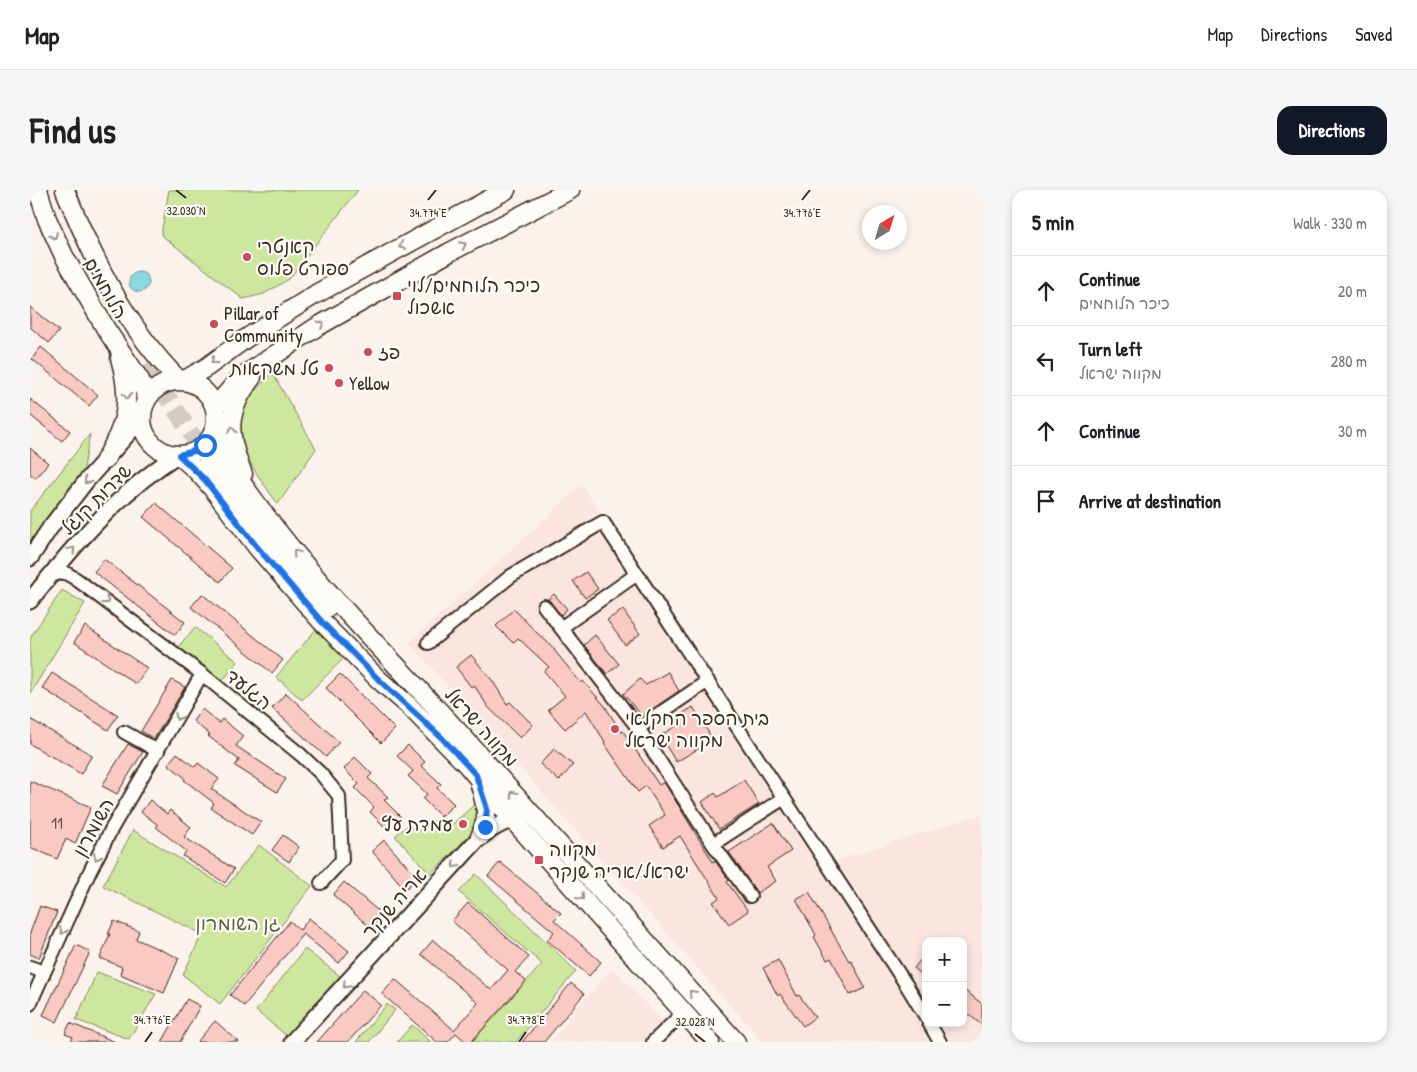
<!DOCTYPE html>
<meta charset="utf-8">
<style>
body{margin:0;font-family:"Patrick Hand","Playpen Sans Hebrew",sans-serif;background:#f6f6f6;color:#202124}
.controls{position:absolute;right:15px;bottom:15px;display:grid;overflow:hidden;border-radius:10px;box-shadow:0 2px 8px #0003}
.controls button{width:45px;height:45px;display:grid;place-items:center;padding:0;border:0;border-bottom:1px solid #e0e0e0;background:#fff;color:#202124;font:25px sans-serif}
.compass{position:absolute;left:832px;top:15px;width:45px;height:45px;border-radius:50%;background:#fff;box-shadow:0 2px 8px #0003;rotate:38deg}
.stop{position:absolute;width:15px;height:15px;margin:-11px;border:4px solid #1a73e8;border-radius:50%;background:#fff}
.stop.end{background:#1a73e8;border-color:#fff;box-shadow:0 1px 5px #0008}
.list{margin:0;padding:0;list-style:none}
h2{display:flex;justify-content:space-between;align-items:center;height:65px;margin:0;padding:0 20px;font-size:21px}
h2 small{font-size:16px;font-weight:400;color:#757577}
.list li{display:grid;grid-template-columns:32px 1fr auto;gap:15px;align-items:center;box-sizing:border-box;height:70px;padding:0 20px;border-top:1px solid #e0e0e0}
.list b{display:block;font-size:19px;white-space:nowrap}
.list p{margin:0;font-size:16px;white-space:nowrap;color:#757577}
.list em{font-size:16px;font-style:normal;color:#757577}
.icon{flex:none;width:28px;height:28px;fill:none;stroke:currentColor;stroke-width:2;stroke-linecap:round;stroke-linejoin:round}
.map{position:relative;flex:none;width:952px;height:852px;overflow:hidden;border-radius:15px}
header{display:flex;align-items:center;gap:30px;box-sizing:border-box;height:70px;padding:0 25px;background:#fff;border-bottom:1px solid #e0e0e0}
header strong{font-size:24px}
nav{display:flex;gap:28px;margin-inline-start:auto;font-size:18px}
.intro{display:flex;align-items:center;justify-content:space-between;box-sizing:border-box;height:120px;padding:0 30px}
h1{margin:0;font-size:35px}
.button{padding:12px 22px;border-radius:15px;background:#111827;color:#fff;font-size:18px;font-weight:700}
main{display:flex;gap:30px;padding:0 30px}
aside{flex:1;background:#fff;border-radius:15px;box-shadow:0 2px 8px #0003}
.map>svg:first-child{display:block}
</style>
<header>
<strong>Map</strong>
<nav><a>Map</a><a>Directions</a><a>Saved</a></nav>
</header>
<div class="intro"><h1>Find us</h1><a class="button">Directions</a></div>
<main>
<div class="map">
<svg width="952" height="852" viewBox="0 0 952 852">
<rect width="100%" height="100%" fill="#fcf2ec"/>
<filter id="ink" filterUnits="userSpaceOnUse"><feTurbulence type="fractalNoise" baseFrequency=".02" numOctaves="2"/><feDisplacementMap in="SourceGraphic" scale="10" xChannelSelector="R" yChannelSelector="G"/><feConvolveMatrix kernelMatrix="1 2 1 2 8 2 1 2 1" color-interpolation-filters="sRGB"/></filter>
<g filter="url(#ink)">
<!-- built -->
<path fill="#fbe6df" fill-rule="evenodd" d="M552 295 804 671 952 624V852H733L379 453ZM896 751H933V833H896Z
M583 778 632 831 611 852H521L546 819Z"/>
<!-- green -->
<path fill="#cde89e" stroke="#84895e" d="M139 0H328L259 89 234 104 213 109 131 45Z
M242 182 286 259 248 314C230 289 197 248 214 216 221 203 233 193 242 182Z
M60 244 53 283 0 361V321Z
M32 400 55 413 0 504V448Z
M292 432 321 461 272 510 246 487Z
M165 437 208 472 191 493 148 457Z
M448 611 449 630 443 643 400 684 365 646 380 633 404 631 415 641Z
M103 640 196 697 229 655 282 696 190 814 153 785 172 744 73 696Z
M446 684 546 781 486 852H442L512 774 429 702Z
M275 759 310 786 257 846 226 821Z
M67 782 126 804 99 849 46 830Z
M357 814 365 820 339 852H326Z
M382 835 401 852H367Z"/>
<!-- water -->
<path fill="#89dae0" stroke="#6a9492" d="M99 92a10 10 0 1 1 20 0a10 10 0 1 1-20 0Z"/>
<!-- building -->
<path fill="#f9c9c2" stroke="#3b2a1e" d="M0 117 29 141 19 153 0 137Z
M11 157 68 205 59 216 2 169Z
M0 209 40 241 32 251 0 225Z
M0 258 18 273 6 288 0 284Z
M126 313 202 378 190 392 113 327Z
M74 369 155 432 145 445 64 382Z
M556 382 568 399 555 408 543 391Z
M172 404 253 470 242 483 161 417Z
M524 404 537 419 531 425 518 409Z
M484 419 507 443 525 459 524 460 551 493 553 491 575 516 591 542 593 541 629 595 634 592 683 672 685 671 699 690 697 692 718 721 699 734 683 712 689 708 650 646 633 657 619 636 635 625 616 596 608 602 574 553 575 552 556 521 535 539 518 520 535 506 514 481 519 477 488 448 483 453 466 436Z
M593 420 610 444 595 455 577 430Z
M55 436 117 478 106 494 44 452Z
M565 445 589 474 577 484 554 455Z
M441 465 462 490 477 514 480 512 503 535 490 548 458 517 444 495 441 497 426 477Z
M638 482 649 501 612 526 593 504 610 489 616 495Z
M22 483 88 525 78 540 12 498Z
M310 484 365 539 351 553 296 498Z
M142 490 155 497 124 549 111 541Z
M256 503 309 552 296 567 242 518Z
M663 517 683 550 646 572 630 546 651 533 647 527Z
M172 519 189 533 192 529 213 546 206 556 256 589 247 602 205 576 209 570 178 546 180 545 163 531Z
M0 529 62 565 51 584 0 554Z
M98 554 113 562 87 604 72 596Z
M378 555 395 572 391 575 411 594 407 598 424 614 411 627 393 609 397 604 378 586 383 581 367 566Z
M524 559 543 575 529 591 510 574Z
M147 563 165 577 168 573 189 589 181 599 231 632 222 645 181 618 184 613 154 590 155 588 138 574Z
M325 567 342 584 338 588 358 607 354 610 371 627 358 640 340 622 344 617 325 598 329 594 314 579Z
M714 590 729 614 689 639 672 612 685 603 688 607Z
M0 591 61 617 45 654 36 649 27 669 0 657Z
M120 610 137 624 140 620 161 637 154 647 204 679 195 693 153 666 156 661 126 637 128 635 111 622Z
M743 633 761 661 737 677 746 691 727 703 699 662Z
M253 645 269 657 259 672 242 660Z
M354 650 388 688 375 699 342 661Z
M470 672 531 723 524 730 571 772 559 786 517 750 524 742 458 686Z
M314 692 353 725 342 739 303 705Z
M779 702 819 771 821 770 835 798 820 805 801 768 797 770 784 747 786 745 766 709Z
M438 713 499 767 485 782 496 791 441 852H436L426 843 418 852H407L352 804 365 789 424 840 448 813 391 764 403 750 461 800 478 780 422 731Z
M10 716 27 722 9 768 0 764V743Z
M279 728 319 761 309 773 273 744 214 816 200 805 260 731 270 740Z
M84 731 109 741 106 749 149 768 134 803 90 784 92 777 70 768 80 744H78Z
M46 755 60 762 27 832 13 825Z
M896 763V788L884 778Z
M748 770 767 806 769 805 785 827 773 836 750 804 748 806 733 778Z
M541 793 554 804 514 852H492Z
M933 799 952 814V835L933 820Z
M333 800 351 815 318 852H287Z
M157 809 170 816 150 852H132Z
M185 831 209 852H167Z
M40 833 85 852H41L43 847 35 844Z"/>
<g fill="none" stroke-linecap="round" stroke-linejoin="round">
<!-- secondary-tunnel -->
<path stroke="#d5cac3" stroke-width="18" stroke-dasharray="18 9" stroke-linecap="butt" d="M116 174 178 270"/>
<!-- minor casing -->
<g stroke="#3b2a1e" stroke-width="16">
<path id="minor" d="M20 386 34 382 46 389 172 484 271 565 291 584 309 606 312 670 291 693
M514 416 608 538 683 654 720 706
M532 437 607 384
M398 453 481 386 573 332 877 796 896 827
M608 538 678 491
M94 542 128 561
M683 654 754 608
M0 777 14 782
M0 814 60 681 82 638 172 484
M899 833 910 852
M623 852 654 822"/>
</g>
<!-- tertiary casing -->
<g stroke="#3b2a1e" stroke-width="19">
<path id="tertiary" d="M0 368 22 335 57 290 112 228
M0 411C43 356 88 303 147 265
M262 852 450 647C464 638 476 629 493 628"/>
</g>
<!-- secondary casing -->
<g stroke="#3b2a1e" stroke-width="21">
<path id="secondary" d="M8 0 17 29 34 66 76 139 110 190 115 202 116 212
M35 0C62 67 97 139 149 190
M112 228a37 37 0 1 1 74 0a37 37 0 1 1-74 0Z
M153 191 177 177 215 149 286 104 476 0
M185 217 209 189 285 138 420 62 540 0
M185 239C187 264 205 283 219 303 287 399 374 480 452 568 536 663 621 757 706 852
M149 265 168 282 183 299 227 357 292 432 348 489 378 515 437 575 482 629 680 852
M75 270C97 234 102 210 90 168
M178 270 231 341 297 418
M213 284C197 244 195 223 222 187
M450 595C456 617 460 625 450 647"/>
</g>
<!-- minor -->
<use href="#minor" stroke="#fdfcf7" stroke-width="12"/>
<!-- tertiary -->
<use href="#tertiary" stroke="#fdfcf7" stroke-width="15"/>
<!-- secondary -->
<use href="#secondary" stroke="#fdfcf7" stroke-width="18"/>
</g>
<!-- one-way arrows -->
<defs><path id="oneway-chevron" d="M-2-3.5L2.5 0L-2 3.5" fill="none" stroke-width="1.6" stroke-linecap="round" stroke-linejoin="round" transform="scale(1.25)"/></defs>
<g stroke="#9c938a">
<use href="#oneway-chevron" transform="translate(24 46) rotate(67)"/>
<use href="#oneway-chevron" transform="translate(433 55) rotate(-27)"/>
<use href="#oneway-chevron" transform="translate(372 56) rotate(152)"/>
<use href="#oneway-chevron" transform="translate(291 134) rotate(-31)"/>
<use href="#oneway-chevron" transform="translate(184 171) rotate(142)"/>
<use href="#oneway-chevron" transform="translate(97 206) rotate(88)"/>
<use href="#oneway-chevron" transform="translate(202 240) rotate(-93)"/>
<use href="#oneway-chevron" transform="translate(57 291) rotate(130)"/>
<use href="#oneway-chevron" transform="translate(42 360) rotate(-49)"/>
<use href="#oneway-chevron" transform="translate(266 363) rotate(-130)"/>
<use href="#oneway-chevron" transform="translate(76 411) rotate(37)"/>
<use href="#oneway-chevron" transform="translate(148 527) rotate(120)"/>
<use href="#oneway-chevron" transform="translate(483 604) rotate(-131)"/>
<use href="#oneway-chevron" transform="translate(67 667) rotate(117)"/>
<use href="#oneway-chevron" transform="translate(425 675) rotate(132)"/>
<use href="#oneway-chevron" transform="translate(551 707) rotate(48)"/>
<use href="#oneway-chevron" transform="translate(33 741) rotate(114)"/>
<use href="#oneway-chevron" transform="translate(316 795) rotate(133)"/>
<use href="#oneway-chevron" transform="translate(662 803) rotate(-132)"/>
</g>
</g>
<g fill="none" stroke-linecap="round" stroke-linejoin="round" filter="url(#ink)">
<!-- route -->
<path stroke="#1a73e8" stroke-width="6" d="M175 255 168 260 149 265 175 290 227 357 292 432 348 489 412 548 446 585 457 619 455 637"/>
</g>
<!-- ticks -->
<path fill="none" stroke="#3b2a1e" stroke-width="2" d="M146 0 156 8M398 10 406 0M772 10 780 0M665 844 675 852M115 852 122 842M489 852 496 842"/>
<!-- markers -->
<g fill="#d1495b" stroke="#fdfcf7" stroke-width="2">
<circle cx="217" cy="67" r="5"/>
<rect x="362" y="101" width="10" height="10" rx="2.5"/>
<circle cx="184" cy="134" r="5"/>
<circle cx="338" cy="162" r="5"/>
<circle cx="299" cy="178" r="5"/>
<circle cx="309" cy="193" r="5"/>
<circle cx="585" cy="539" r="5"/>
<circle cx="433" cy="634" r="5"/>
<rect x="504" y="665" width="10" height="10" rx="2.5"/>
</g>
<g text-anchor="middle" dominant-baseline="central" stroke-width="4.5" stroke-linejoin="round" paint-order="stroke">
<!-- number labels -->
<g font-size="16" fill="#6a5247">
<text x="27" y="633">11</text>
</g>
<!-- poi labels -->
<g font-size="19" fill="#3b2a1e" stroke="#fdfcf7" text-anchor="start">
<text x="227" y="56">קאנטרי<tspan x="227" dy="22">ספורט פלוס</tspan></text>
<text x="377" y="95">כיכר הלוחמים/לוי<tspan x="377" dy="22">אשכול</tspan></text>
<text x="194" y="123">Pillar of<tspan x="194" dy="22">Community</tspan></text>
<text x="348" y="162">פז</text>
<text x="289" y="178" text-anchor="end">טל משקאות</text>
<text x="319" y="193">Yellow</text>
<text x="595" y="528">בית הספר החקלאי<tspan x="595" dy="22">מקווה ישראל</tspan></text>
<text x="423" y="634" text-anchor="end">עמדת עץ</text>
<text x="519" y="659">מקווה<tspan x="519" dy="22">ישראל/אריה שנקר</tspan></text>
</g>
<!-- street labels -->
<g font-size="19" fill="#3b2a1e" stroke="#fdfcf7">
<text transform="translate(76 98) rotate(60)">הלוחמים</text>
<text transform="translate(66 309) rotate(-45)">שדרות קוגל</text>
<text transform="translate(219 499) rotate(39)">הגלעד</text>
<text transform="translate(452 537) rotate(48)">מקווה ישראל</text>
<text transform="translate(63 637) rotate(-61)">השומרון</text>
<text transform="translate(364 713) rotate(-48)">אריה שנקר</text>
</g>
<!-- park labels -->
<g font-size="19" fill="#605a3e" stroke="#fdfcf7">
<text x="208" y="733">גן השומרון</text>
</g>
</g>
<g font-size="12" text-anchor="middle" fill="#3b2a1e" stroke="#fdfcf7" stroke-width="4.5" stroke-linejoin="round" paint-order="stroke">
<text x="156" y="25">32.030°N</text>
<text x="398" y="27">34.774°E</text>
<text x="772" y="27">34.776°E</text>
<text x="122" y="834">34.776°E</text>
<text x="496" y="834">34.778°E</text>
<text x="665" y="836">32.028°N</text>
</g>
</svg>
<div class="controls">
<button>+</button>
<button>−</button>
</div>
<svg class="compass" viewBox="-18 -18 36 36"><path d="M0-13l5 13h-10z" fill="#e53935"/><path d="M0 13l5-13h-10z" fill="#757577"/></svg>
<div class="stop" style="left:175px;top:255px"></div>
<div class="stop end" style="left:455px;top:637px"></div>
</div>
<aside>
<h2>5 min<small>Walk · 330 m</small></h2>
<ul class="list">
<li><svg class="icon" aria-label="ahead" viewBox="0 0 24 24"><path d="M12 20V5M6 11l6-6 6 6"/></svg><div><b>Continue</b><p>כיכר הלוחמים</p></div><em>20 m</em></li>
<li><svg class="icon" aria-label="left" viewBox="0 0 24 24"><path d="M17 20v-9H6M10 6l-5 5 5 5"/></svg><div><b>Turn left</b><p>מקווה ישראל</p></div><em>280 m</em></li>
<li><svg class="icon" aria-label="ahead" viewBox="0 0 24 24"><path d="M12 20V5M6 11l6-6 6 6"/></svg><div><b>Continue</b></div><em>30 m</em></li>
<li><svg class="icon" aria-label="arrive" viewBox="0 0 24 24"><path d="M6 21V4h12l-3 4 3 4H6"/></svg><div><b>Arrive at destination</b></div></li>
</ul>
</aside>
</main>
